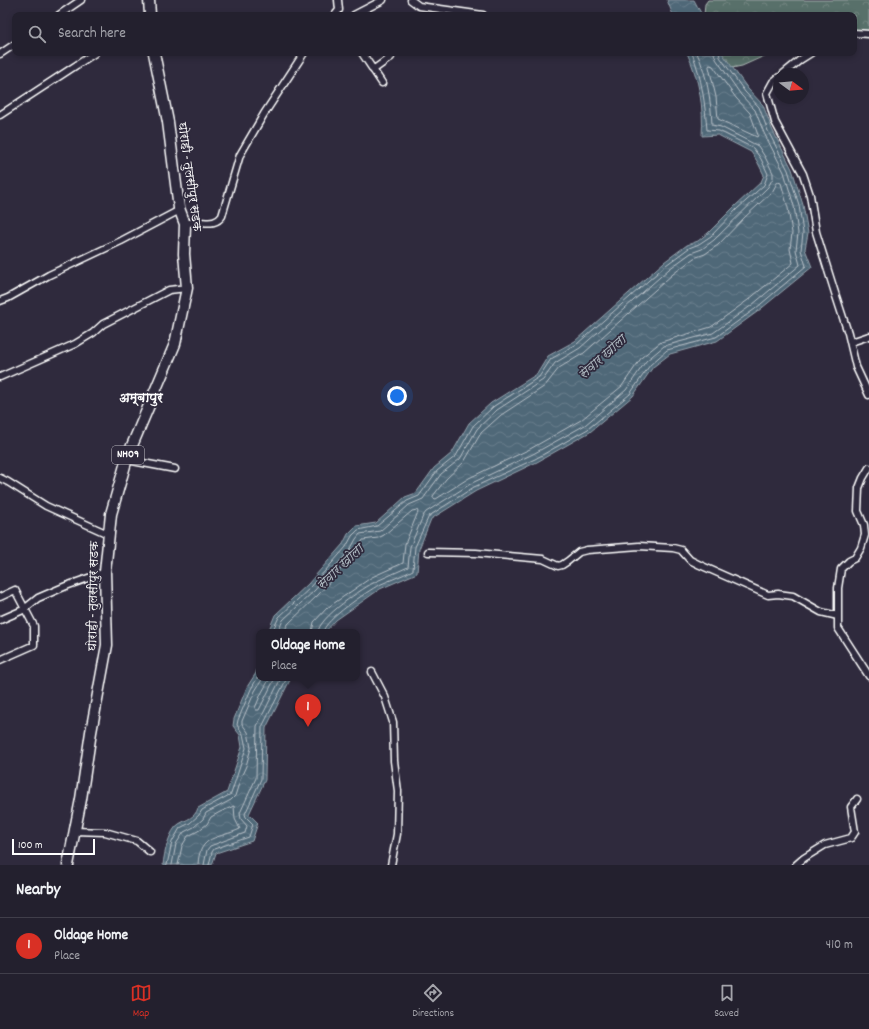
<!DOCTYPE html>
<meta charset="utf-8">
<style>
body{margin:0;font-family:Dekko,"Playpen Sans Deva",sans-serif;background:#2f2d3a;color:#f1f3f6}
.compass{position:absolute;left:773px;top:68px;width:36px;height:36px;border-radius:50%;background:#23202e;box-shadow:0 2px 6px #0003;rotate:106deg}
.scale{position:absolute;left:12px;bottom:10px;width:83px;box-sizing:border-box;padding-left:4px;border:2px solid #fff;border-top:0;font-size:11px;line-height:14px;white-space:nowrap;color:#fff;-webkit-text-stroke:3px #2f2a3d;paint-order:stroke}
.you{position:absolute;left:397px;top:396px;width:14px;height:14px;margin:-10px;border:3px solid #fff;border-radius:50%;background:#1a73e8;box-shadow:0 0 0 6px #1a73e833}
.badge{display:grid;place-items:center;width:26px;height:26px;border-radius:50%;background:#d93025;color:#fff;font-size:13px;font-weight:700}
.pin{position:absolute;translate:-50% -33px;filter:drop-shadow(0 1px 2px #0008)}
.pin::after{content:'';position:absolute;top:21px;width:14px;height:12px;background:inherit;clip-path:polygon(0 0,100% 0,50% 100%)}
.popup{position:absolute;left:256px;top:629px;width:104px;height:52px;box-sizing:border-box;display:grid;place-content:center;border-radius:8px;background:#23202e;filter:drop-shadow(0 1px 3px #0005);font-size:13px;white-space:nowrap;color:#a3a3aa}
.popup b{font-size:15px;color:#f1f3f6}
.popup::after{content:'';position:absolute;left:50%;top:100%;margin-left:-8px;border:8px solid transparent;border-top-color:#23202e}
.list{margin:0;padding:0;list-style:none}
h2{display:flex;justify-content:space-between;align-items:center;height:52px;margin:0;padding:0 16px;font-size:17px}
h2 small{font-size:13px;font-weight:400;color:#a3a3aa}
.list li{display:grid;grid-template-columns:26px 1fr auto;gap:12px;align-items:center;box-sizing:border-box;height:56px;padding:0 16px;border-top:1px solid #403e4a}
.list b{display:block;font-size:15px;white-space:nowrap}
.list p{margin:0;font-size:13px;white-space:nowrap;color:#a3a3aa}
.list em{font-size:13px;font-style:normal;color:#a3a3aa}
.icon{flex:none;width:22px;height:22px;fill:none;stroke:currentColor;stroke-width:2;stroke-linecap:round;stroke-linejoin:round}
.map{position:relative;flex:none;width:869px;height:865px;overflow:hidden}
.search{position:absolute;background:#23202e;box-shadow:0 2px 6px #0003;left:12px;right:12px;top:12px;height:44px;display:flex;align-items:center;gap:10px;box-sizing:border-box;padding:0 14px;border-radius:8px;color:#a3a3aa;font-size:15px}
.sheet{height:108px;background:#23202e}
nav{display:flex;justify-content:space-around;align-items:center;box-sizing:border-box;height:56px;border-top:1px solid #403e4a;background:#23202e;font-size:11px;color:#a3a3aa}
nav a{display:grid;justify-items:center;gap:2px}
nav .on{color:#d93025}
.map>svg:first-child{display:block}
</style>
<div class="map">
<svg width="869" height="865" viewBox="0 0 869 865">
<defs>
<pattern id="forest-crowns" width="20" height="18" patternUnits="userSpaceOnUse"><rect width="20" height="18" fill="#596f6a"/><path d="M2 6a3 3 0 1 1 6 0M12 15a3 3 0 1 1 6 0" fill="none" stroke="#728580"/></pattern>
<pattern id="water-waves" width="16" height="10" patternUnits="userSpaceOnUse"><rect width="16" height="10" fill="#4f6778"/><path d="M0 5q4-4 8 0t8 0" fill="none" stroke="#697e8c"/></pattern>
</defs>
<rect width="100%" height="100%" fill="#2f2a3d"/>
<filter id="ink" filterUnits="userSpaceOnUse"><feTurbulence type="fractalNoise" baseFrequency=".025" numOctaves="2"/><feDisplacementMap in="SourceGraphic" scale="8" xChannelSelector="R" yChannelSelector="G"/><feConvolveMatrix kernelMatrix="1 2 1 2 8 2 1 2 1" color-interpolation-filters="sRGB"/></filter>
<g filter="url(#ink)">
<!-- forest -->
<path fill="url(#forest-crowns)" stroke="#acb7b4" d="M708 0H869V31H854V15H704L705 4Z
M713 53H771L742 66 732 68Z"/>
<!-- water -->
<path fill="url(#water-waves)" stroke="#95a4ae" d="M667 0H694L702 15H673Z
M687 53H722L748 89 763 105 772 129 792 169 803 205 808 233 805 249 812 267 757 312 717 341 670 354 653 367 633 396 590 432 537 462 476 491 431 519 419 549 417 573 380 589 336 620 325 632H268L275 615 308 584 343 544 348 534 356 526 376 523 405 497 416 493 434 468 452 453 469 423 491 403 537 374 548 356 575 341 664 262 687 245 698 241 708 233 735 206 761 182 764 175 757 161 751 152 718 135 702 136C704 107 699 79 687 53Z
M259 660V678H291L266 728 265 780 249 814 258 823 252 841 216 853 212 865H163C164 854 169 830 179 824 187 819 195 818 198 808L227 792 242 747 240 735 233 726 234 719 247 687 256 673Z"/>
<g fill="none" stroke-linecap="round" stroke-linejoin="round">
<!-- shore -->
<path stroke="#b9c2c9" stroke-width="1" d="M710 65 713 66 736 98 750 113 758 135 757 137 718 119 716 97 709 67Z
M778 182 781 183 788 208 792 233 790 249 793 263 748 300 711 327 661 342 642 357 622 386 581 420 530 449 469 478 436 499 433 498V496L446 479 464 462 481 433 501 415 545 386 559 368 584 353 673 274 694 258 705 254 718 245 745 217 772 192Z
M272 632 279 617 311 587 346 547 352 536 358 530 377 526 407 501 419 496 437 471 456 456 473 426 494 406 539 377 551 359 577 344 666 265 689 248 699 244 711 236 737 209 764 185 768 174 761 159 753 148 719 131 707 130C705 104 702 78 692 53
M278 632 283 620 315 590 350 550 356 539 360 534 380 531 409 505 423 499 441 474 460 459 477 429 497 410 543 380 555 363 580 348 669 269 691 253 702 249 714 240 768 187 773 178V173L765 157 758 146 721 127 712 125C711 100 707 75 697 53
M284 632 288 624 319 594 354 554 363 540 378 538 384 535 412 511 417 510 418 512 405 544 403 563 372 577 327 608 314 622 312 632
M318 632C318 618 364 587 377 581 387 576 398 572 408 567L410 547 423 516 426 512 472 483 533 454 585 425 626 390 646 361 664 346 713 333 752 305 800 265 796 250 798 233 794 206 784 172 764 133 755 110 741 95 716 59 714 53
M323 632C324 620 368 591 379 585 390 580 402 576 413 570L415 547 429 516 474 487 535 459 588 429 630 394 650 365 667 350 716 337 755 309 806 266 801 250 803 233 799 205 788 170 768 131 759 107 745 92 720 57 719 53
M270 678 261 694 255 708 256 710H259L275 678
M167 865 172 842 180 828 190 823 199 815 202 810 231 794 246 748 243 734 237 725 238 720 251 689 259 675
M172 865 176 844 184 832 194 827 203 819 206 813 231 800 235 796 241 777 246 766 251 748 248 732 242 724V721L255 691 263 678
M178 865 182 846 188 836 198 831 207 824 211 817 220 812 234 806 235 819 240 829C219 839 199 834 198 865
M204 865 207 850 210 846 245 833 247 826 241 819 240 813 256 778 257 726 281 678
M209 865 212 852 214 849 249 837 253 824 246 817 245 814 261 779 262 727 287 678"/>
<!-- minor casing -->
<g stroke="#fff" stroke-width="9">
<path id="minor" d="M411 0 419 6 483 15
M59 15 81 0
M335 15 339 10 338 0
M354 15 383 0
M854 33 869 34
M362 53 382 83
M0 54 15 44
M373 70 391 57
M783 74 800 60 811 53
M779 77 773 82 767 93 775 122 803 174 810 195 816 232 835 293 848 333 856 367 869 395
M0 115 95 53
M185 224C189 223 194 222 198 222 207 222 216 225 222 216L240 155 264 114 304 53
M0 301 8 298 49 275 121 241 176 212 179 208
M851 342 869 336
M0 377 75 344 93 333 103 324 169 290 187 288
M127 460 175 469
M869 468 863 478 859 488 858 511 864 525 865 535 861 548 855 558 849 561 841 569 838 588V628L869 676
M0 478 8 482 46 506 108 534
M428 552 476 553 543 559 558 566 562 565 568 561 579 552 587 550 639 546 673 548 681 550 690 560 700 565 768 595 778 594 793 596 821 612 838 616
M0 597 15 590 34 626V645L0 660
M0 620 23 610 38 598 66 586 105 572
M372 672 385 697 393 722 394 761 398 791 397 834 391 865
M74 831 105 832 137 841 150 852
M796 865 804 858 825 845 851 838 855 832 851 807 857 799"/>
</g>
<!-- primary casing -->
<g stroke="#fff" stroke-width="13">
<path id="primary" d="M149 0 150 15
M68 865 81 799 91 732 107 645 105 572 111 514 128 455 175 344 187 288 184 254 185 224 179 208 168 122 154 53"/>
</g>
<!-- minor -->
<use href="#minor" stroke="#2f2a3d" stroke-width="6"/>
<!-- primary -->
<use href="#primary" stroke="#2f2a3d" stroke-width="10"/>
</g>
</g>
<g text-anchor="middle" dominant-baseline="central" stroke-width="3.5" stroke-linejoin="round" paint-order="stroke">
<!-- shield labels -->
<rect fill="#2f2a3d" stroke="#c1bfc5" stroke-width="1" x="112" y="446" width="32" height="18" rx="3"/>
<g font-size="11" font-weight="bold" fill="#fff">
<text x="128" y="455">NH09</text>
</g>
<!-- street labels -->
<g font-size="12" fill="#fff" stroke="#2f2a3d">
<text transform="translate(189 177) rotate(82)">घोराही - तुलसीपुर सडक</text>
<text transform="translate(94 596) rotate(-89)">घोराही - तुलसीपुर सडक</text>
</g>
<!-- water labels -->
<g font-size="13" font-style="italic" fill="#b0bbc2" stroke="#2f2a3d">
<text transform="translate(603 358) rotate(-42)">सेवार खोला</text>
<text transform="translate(341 568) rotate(-44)">सेवार खोला</text>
</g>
<!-- neighbourhood labels -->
<g font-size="13" font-weight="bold" fill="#fff" stroke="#2f2a3d">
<text x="141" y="398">अम्बापुर</text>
</g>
</g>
</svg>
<svg class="compass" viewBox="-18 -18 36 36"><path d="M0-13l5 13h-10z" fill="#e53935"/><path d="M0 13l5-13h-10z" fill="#a3a3aa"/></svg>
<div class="scale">100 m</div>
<div class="you"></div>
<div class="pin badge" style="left:308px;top:727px">1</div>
<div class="popup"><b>Oldage Home</b>Place</div>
<div class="search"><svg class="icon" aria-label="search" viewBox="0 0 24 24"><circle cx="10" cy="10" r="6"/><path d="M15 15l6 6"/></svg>Search here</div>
</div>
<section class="sheet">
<h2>Nearby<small></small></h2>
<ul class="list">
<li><span class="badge">1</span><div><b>Oldage Home</b><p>Place</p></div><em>410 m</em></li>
</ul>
</section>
<nav>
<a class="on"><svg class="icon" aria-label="map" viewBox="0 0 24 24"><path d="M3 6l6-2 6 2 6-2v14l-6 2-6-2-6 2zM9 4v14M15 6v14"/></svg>Map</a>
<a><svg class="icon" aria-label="directions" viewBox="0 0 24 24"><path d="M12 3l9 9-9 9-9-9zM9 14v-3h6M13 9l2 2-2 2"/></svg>Directions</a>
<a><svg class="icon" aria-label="saved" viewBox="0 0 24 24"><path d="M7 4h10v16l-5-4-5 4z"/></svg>Saved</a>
</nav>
